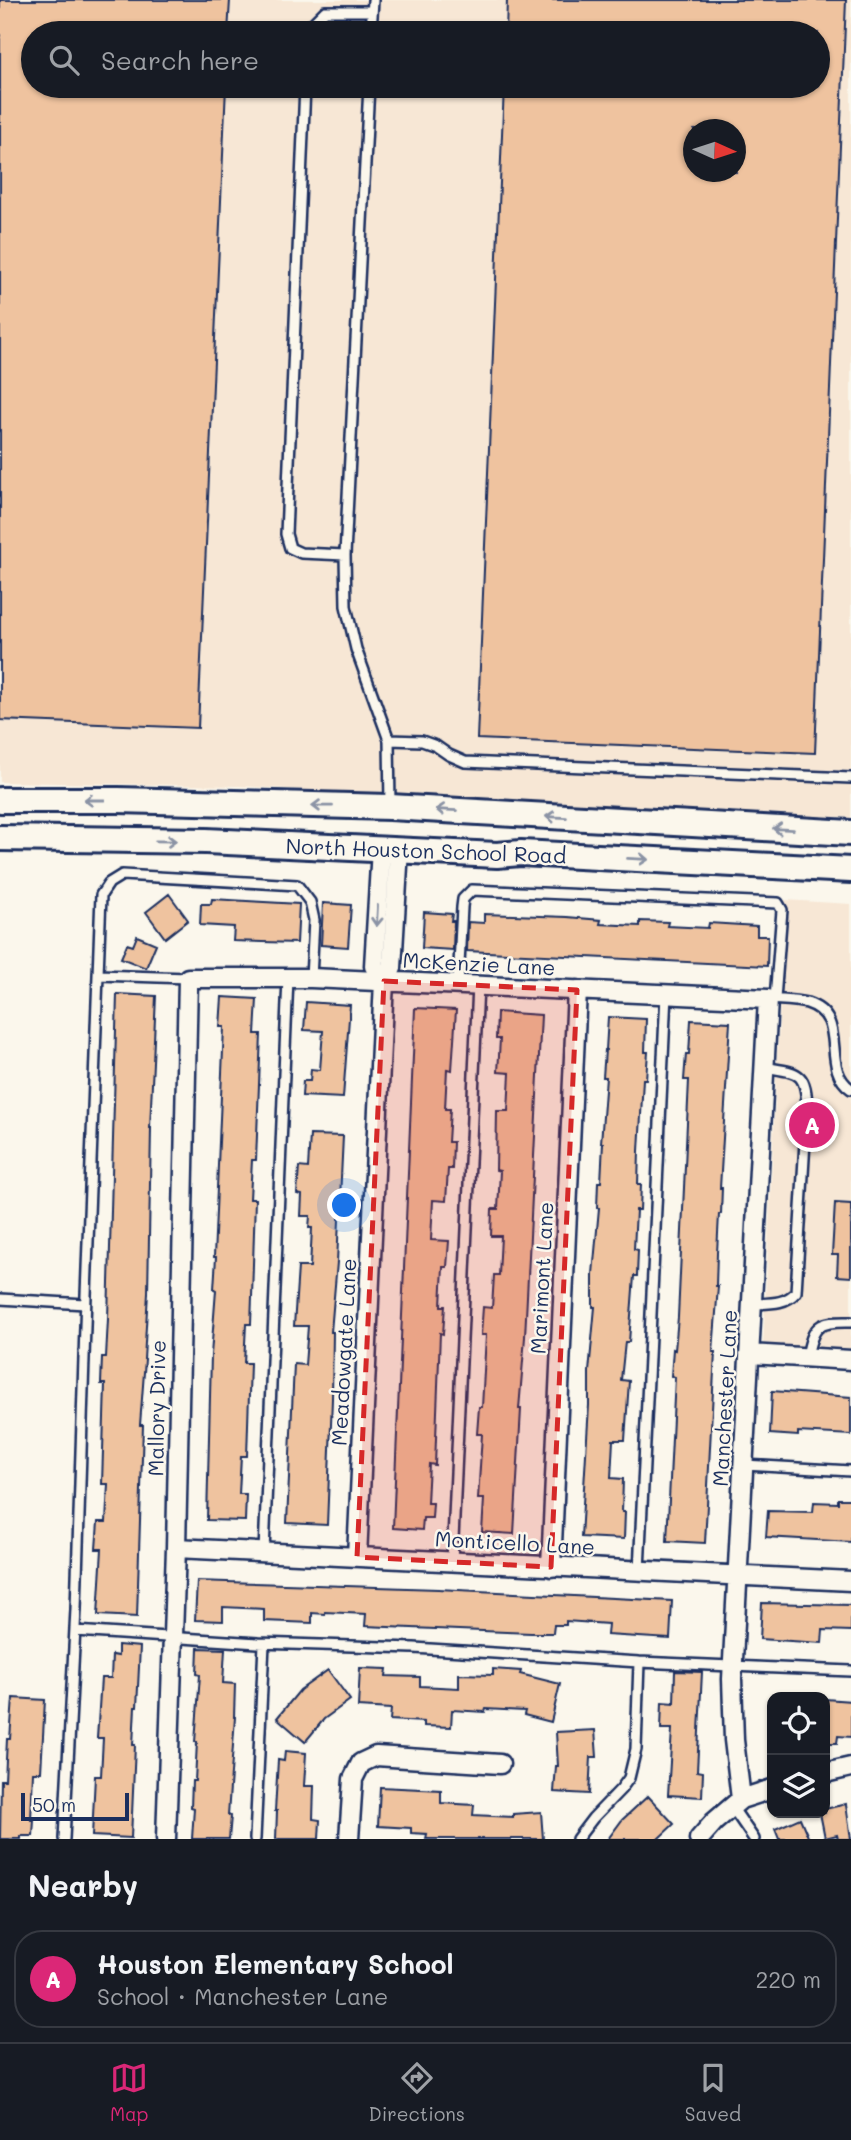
<!DOCTYPE html>
<meta charset="utf-8">
<style>
body{margin:0;font-family:Mali,sans-serif;background:#20242c;color:#f1f3f6}
.controls{position:absolute;right:21px;bottom:21px;display:grid;overflow:hidden;border-radius:14px;box-shadow:0 2px 5px #0004}
.controls button{width:63px;height:63px;display:grid;place-items:center;padding:0;border:0;border-bottom:2px solid #363941;background:#171b24;color:#f1f3f6;font:35px sans-serif}
.compass{position:absolute;left:683px;top:119px;width:63px;height:63px;border-radius:50%;background:#171b24;box-shadow:0 2px 5px #0004;rotate:93deg}
.scale{position:absolute;left:21px;bottom:18px;width:108px;box-sizing:border-box;padding-left:7px;border:4px solid #1b2f5e;border-top:0;font-size:19px;line-height:24px;white-space:nowrap;color:#1b2f5e;-webkit-text-stroke:5px #fbf7ec;paint-order:stroke}
.you{position:absolute;left:345px;top:1206px;width:24px;height:24px;margin:-18px;border:5px solid #fff;border-radius:50%;background:#1a73e8;box-shadow:0 0 0 10px #1a73e833}
.badge{display:grid;place-items:center;width:46px;height:46px;border-radius:50%;background:#db2777;color:#fff;font-size:23px;font-weight:700}
.pin{position:absolute;translate:-50% -50%;border:4px solid #fff;box-shadow:0 2px 7px #0006}
.list{margin:0;padding:0;list-style:none}
h2{display:flex;justify-content:space-between;align-items:center;height:91px;margin:0;padding:0 28px;font-size:30px}
h2 small{font-size:23px;font-weight:400;color:#9ea1a6}
.list li{display:grid;grid-template-columns:46px 1fr auto;gap:21px;align-items:center;box-sizing:border-box;height:98px;margin:0 14px 14px;padding:0 14px;border:2px solid #363941;border-radius:28px}
.list b{display:block;font-size:26px;white-space:nowrap}
.list p{margin:0;font-size:23px;white-space:nowrap;color:#9ea1a6}
.list em{font-size:23px;font-style:normal;color:#9ea1a6}
.icon{flex:none;width:38px;height:38px;fill:none;stroke:currentColor;stroke-width:2;stroke-linecap:round;stroke-linejoin:round}
.map{position:relative;flex:none;width:851px;height:1839px;overflow:hidden}
.search{position:absolute;background:#171b24;box-shadow:0 2px 5px #0004;left:21px;right:21px;top:21px;height:77px;display:flex;align-items:center;gap:18px;box-sizing:border-box;padding:0 24px;border-radius:38px;color:#9ea1a6;font-size:26px}
.sheet{height:203px;background:#171b24}
nav{display:flex;justify-content:space-around;align-items:center;box-sizing:border-box;height:98px;border-top:2px solid #363941;background:#171b24;font-size:19px;color:#9ea1a6}
nav a{display:grid;justify-items:center;gap:4px}
nav .on{color:#db2777}
.map>svg:first-child{display:block}
</style>
<div class="map">
<svg width="851" height="1839" viewBox="0 0 851 1839">
<rect width="100%" height="100%" fill="#fbf7ec"/>
<filter id="ink" filterUnits="userSpaceOnUse"><feTurbulence type="fractalNoise" baseFrequency=".0143" numOctaves="2"/><feDisplacementMap in="SourceGraphic" scale="14" xChannelSelector="R" yChannelSelector="G"/><feConvolveMatrix kernelMatrix="1 2 1 2 8 2 1 2 1" color-interpolation-filters="sRGB"/></filter>
<g filter="url(#ink)">
<!-- built -->
<path fill="#f7e7d5" fill-rule="evenodd" d="M0 0H851V818L628 809 238 786 0 782ZM33 33H818V86H33ZM694 130H736V172H694Z
M785 900 851 904V1349L763 1345Z"/>
<!-- building -->
<path fill="#efc39f" stroke="#1b2f5e" stroke-width="2" fill-rule="evenodd" d="M0 0H230L228 33H33V86H226L198 728 0 720Z
M507 0H846L815 753 477 739 504 86H818V33H506ZM694 130H736V172H694Z
M169 894 188 920 165 938 146 912Z
M212 899 299 904 297 943 233 941 234 927 200 925 201 904H211Z
M323 903 351 905 348 947 321 945Z
M424 912 452 914 451 921H454L453 950 422 948Z
M484 914 567 917 601 920 600 924 640 926V921L668 922 667 926 708 928 709 923 757 926V936H768L767 966 467 951 468 922 484 923Z
M137 936 156 944 146 968 121 958 127 944 133 946Z
M117 994 156 996 150 1128H151L148 1293 144 1359H145L140 1425H143L137 1617 98 1615 102 1549H96L98 1522H106L108 1484H102L105 1384H101L102 1357H106L108 1319Z
M222 997 257 999 255 1034H261L256 1160H252L250 1199H255L252 1297 251 1324H246L244 1363H250L247 1456H241L239 1494H246L245 1521 207 1520 211 1355 216 1290 214 1289 216 1257H214L224 1027H220Z
M306 1002 350 1005 343 1098 302 1096 303 1081H310L311 1069 320 1070 323 1031 304 1030Z
M415 1008 456 1010 452 1070 447 1069 445 1109H450L448 1142H453L452 1169H448L446 1201 433 1200 431 1240 449 1241 447 1267H443L441 1306H445L443 1334 440 1333 435 1465 429 1464 427 1503H433L432 1518H423L422 1530 393 1528Z
M497 1012 541 1015 525 1337 519 1409H521L514 1534 482 1532 484 1499H478L482 1434H477L479 1407H482L486 1335H481L483 1307 492 1308 494 1275H499L501 1236H491L492 1209H498L500 1171 496 1170 497 1111H508L510 1073 498 1072 500 1039H496Z
M608 1017 646 1019 645 1052H648L646 1079H643L639 1151 638 1184H641L640 1210H636L634 1249 638 1250 637 1276H634L629 1342H625L621 1380 629 1381 625 1440H613L611 1478 623 1479 622 1512H625L624 1539 581 1537 589 1405V1372L595 1307H593V1274L599 1208H597L598 1182H601L603 1143H601L606 1077H603L605 1050H606Z
M691 1020 730 1022 720 1188H722L721 1214H719L717 1253 716 1286H718L713 1352H715L705 1543 667 1541 675 1377 671 1376 673 1349 675 1350 678 1317 689 1080H684L686 1054H689Z
M310 1135 343 1136 337 1262 331 1332H333L332 1399 327 1525 287 1523 294 1364 305 1365 308 1326H294L298 1267H310L312 1228H309L310 1216H301L302 1195 297 1194 299 1167 308 1168Z
M835 1203 851 1204V1277L837 1276 838 1255H832Z
M772 1391 851 1397V1435L798 1432V1436L770 1434Z
M838 1499H851V1542L766 1537 768 1511 813 1512 814 1502 838 1503Z
M197 1581 438 1589 672 1601 670 1639 607 1635 608 1624 566 1621V1625H554L553 1633H531L365 1626 366 1614 325 1612V1614L312 1613V1623L264 1621V1609L223 1607V1621L195 1620Z
M762 1603 851 1605V1631L823 1630 822 1643 760 1639Z
M118 1645 140 1647 137 1707H135L133 1745H135L131 1838 92 1836 95 1776H101L103 1738H97L101 1678H111L112 1655 118 1656Z
M198 1648 225 1649 223 1683 235 1684 234 1717H235L228 1815 231 1816 229 1839H192L194 1808 191 1807 192 1781H195L197 1742H195L200 1675 197 1674Z
M360 1668 387 1669 386 1676 420 1677V1686L459 1688V1674L493 1675V1669L521 1671 520 1674 560 1684 551 1722 524 1715 525 1711 486 1709 485 1712 452 1710 451 1727 424 1726V1722L390 1720 391 1709 358 1707Z
M328 1670 350 1700 324 1719 305 1742 277 1718 300 1690Z
M675 1671 702 1672 697 1771 703 1772 702 1797 668 1795 672 1729H661L662 1702 674 1703Z
M13 1698 45 1700 41 1772H33L31 1820H34L33 1836H21V1839H0L1 1780H5L7 1739H10Z
M825 1699 851 1701V1737L838 1736 837 1743H825Z
M595 1730 597 1757H591L589 1794 554 1792 556 1766H558L556 1732Z
M285 1751 306 1753 304 1786H314L313 1819 320 1820 319 1839H276L277 1811H275L278 1760 284 1761Z
M380 1787 441 1790V1803L474 1805 473 1815 513 1817V1814L541 1812 543 1839H426L427 1834 411 1833V1828L378 1826Z
M648 1796 674 1824 658 1839H608L622 1820Z
M846 1804 851 1839H838L837 1835 825 1838 820 1813H825V1809Z
M800 1818 809 1839H779L775 1829Z"/>
<g fill="none" stroke-linecap="round" stroke-linejoin="round">
<!-- service casing -->
<g stroke="#1b2f5e" stroke-width="14">
<path id="service" d="M307 33V29L325 11H372
M371 33 373 0
M305 86 286 534 290 548 301 553 345 555
M369 86 345 555 346 606 356 649 389 740 390 804
M389 740 422 741 436 746 449 755 465 762 851 778
M98 975 188 978
M458 984 462 907 463 899 472 890 778 903 782 910 775 999
M770 999C782 1000 795 1000 807 1003 851 1017 819 1067 851 1089
M0 1299 85 1304
M752 1304C768 1303 785 1305 796 1292L807 1108C806 1070 798 1073 764 1067
M807 1357C813 1325 818 1321 851 1322
M743 1465 851 1471
M264 1552 288 978
M452 1562 478 985
M639 1571 666 994
M75 1631 258 1643 414 1648 639 1662
M732 1807 754 1839
M64 1839 76 1609 86 1295 101 895 109 883 122 875 297 885 310 902 314 920 311 978
M255 1839 264 1644
M577 1839 593 1818 621 1789 629 1778 636 1749 639 1662 851 1671"/>
</g>
<!-- minor casing -->
<g stroke="#1b2f5e" stroke-width="23">
<path id="minor" d="M381 848 374 966 384 981
M749 1354 851 1360
M176 1548 851 1581
M357 1557 384 981 392 968 399 849
M551 1567 577 990
M825 1773 851 1767
M166 1839 176 1548 188 978H311L768 999 732 1679 734 1740 741 1799
M349 1839 353 1779 361 1763 376 1756 500 1764
M699 1839 714 1822 741 1799 772 1789"/>
</g>
<!-- secondary casing -->
<g stroke="#1b2f5e" stroke-width="30">
<path id="secondary" d="M0 800H118L390 807 851 833
M0 838 206 841 497 855 521 853 851 870"/>
</g>
<!-- service -->
<use href="#service" stroke="#fbf7ec" stroke-width="9"/>
<!-- minor -->
<use href="#minor" stroke="#fbf7ec" stroke-width="18"/>
<!-- secondary -->
<use href="#secondary" stroke="#fbf7ec" stroke-width="24"/>
</g>
<!-- one-way arrows -->
<defs><path id="oneway-shaft" d="M-6 0H5M1.5-3L5.5 0L1.5 3" fill="none" stroke-width="1.6" stroke-linecap="round" stroke-linejoin="round" transform="scale(1.75)"/></defs>
<g stroke="#8b93a5">
<use href="#oneway-shaft" transform="translate(94 800) rotate(-180)"/>
<use href="#oneway-shaft" transform="translate(322 806) rotate(-179)"/>
<use href="#oneway-shaft" transform="translate(446 810) rotate(-177)"/>
<use href="#oneway-shaft" transform="translate(556 817) rotate(-177)"/>
<use href="#oneway-shaft" transform="translate(783 829) rotate(-177)"/>
<use href="#oneway-shaft" transform="translate(166 841) rotate(1)"/>
<use href="#oneway-shaft" transform="translate(638 859) rotate(3)"/>
<use href="#oneway-shaft" transform="translate(377 916) rotate(93)"/>
</g>
</g>
<!-- marked area -->
<path fill="#d62828" fill-opacity="0.2" stroke="#d62828" stroke-width="5" stroke-dasharray="14 9" stroke-linejoin="round" d="M384 981 577 990 551 1567 357 1557Z"/>
<g text-anchor="middle" dominant-baseline="central" stroke-width="5" stroke-linejoin="round" paint-order="stroke">
<!-- street labels -->
<g font-size="21" fill="#1b2f5e" stroke="#fbf7ec">
<text transform="translate(426 850) rotate(2)">North Houston School Road</text>
<text transform="translate(479 963) rotate(3)">McKenzie Lane</text>
<text transform="translate(541 1278) rotate(-87)">Marimont Lane</text>
<text transform="translate(343 1352) rotate(-87)">Meadowgate Lane</text>
<text transform="translate(724 1398) rotate(-87)">Manchester Lane</text>
<text transform="translate(156 1408) rotate(-89)">Mallory Drive</text>
<text transform="translate(515 1542) rotate(3)">Monticello Lane</text>
</g>
</g>
</svg>
<div class="controls">
<button><svg class="icon" aria-label="locate" viewBox="0 0 24 24"><circle cx="12" cy="12" r="6"/><path d="M12 2v4M12 18v4M2 12h4M18 12h4"/></svg></button>
<button><svg class="icon" aria-label="layers" viewBox="0 0 24 24"><path d="M12 4l9 5-9 5-9-5zM3 14l9 5 9-5"/></svg></button>
</div>
<svg class="compass" viewBox="-18 -18 36 36"><path d="M0-13l5 13h-10z" fill="#e53935"/><path d="M0 13l5-13h-10z" fill="#9ea1a6"/></svg>
<div class="scale">50 m</div>
<div class="you"></div>
<div class="pin badge" style="left:812px;top:1125px">A</div>
<div class="search"><svg class="icon" aria-label="search" viewBox="0 0 24 24"><circle cx="10" cy="10" r="6"/><path d="M15 15l6 6"/></svg>Search here</div>
</div>
<section class="sheet">
<h2>Nearby<small></small></h2>
<ul class="list">
<li><span class="badge">A</span><div><b>Houston Elementary School</b><p>School · Manchester Lane</p></div><em>220 m</em></li>
</ul>
</section>
<nav>
<a class="on"><svg class="icon" aria-label="map" viewBox="0 0 24 24"><path d="M3 6l6-2 6 2 6-2v14l-6 2-6-2-6 2zM9 4v14M15 6v14"/></svg>Map</a>
<a><svg class="icon" aria-label="directions" viewBox="0 0 24 24"><path d="M12 3l9 9-9 9-9-9zM9 14v-3h6M13 9l2 2-2 2"/></svg>Directions</a>
<a><svg class="icon" aria-label="saved" viewBox="0 0 24 24"><path d="M7 4h10v16l-5-4-5 4z"/></svg>Saved</a>
</nav>
